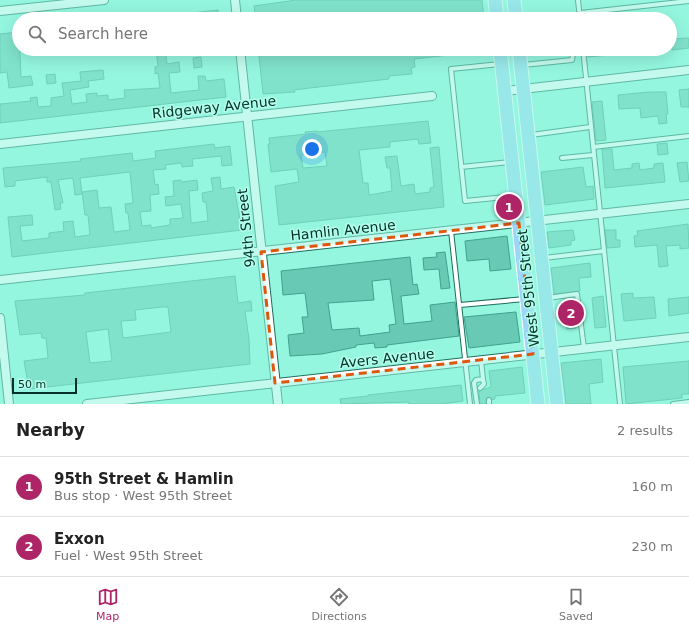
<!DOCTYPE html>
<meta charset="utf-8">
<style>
body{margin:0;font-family:"DejaVu Sans",sans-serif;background:#f6f6f6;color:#222}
.scale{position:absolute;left:12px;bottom:10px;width:65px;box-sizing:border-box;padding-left:4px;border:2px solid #033028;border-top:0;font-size:11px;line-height:14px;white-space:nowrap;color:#033028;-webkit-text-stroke:3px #b3ffec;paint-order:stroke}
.you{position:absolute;left:312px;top:149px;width:14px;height:14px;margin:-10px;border:3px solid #fff;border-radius:50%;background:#1a73e8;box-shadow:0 0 0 6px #1a73e833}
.badge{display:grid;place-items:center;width:26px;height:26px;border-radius:50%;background:#ae2567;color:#fff;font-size:13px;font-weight:700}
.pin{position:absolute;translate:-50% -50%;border:2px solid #fff;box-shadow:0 1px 4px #0006}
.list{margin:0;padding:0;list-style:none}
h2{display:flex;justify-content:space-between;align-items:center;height:52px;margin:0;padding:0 16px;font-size:17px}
h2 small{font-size:13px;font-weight:400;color:#767676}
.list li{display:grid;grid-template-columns:26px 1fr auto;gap:12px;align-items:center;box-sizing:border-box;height:60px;padding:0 16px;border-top:1px solid #e0e0e0}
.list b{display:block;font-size:15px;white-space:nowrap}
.list p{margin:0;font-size:13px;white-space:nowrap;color:#767676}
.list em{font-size:13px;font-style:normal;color:#767676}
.icon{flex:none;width:22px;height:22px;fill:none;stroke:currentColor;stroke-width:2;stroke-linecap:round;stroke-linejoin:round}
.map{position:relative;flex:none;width:689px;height:404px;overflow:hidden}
.search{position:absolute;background:#fff;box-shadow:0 4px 16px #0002;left:12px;right:12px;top:12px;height:44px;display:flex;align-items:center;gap:10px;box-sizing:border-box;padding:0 14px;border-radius:22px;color:#767676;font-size:15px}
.sheet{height:172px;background:#fff}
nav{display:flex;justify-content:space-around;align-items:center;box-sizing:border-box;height:56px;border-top:1px solid #e0e0e0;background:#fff;font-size:11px;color:#767676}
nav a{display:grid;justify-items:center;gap:2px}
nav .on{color:#ae2567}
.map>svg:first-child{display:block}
</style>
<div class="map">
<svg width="689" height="404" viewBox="0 0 689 404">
<rect width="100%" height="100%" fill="#94f6df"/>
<!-- building -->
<path fill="#68c9b4" stroke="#3fa38f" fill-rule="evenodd" d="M296 0H482L484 19H392L391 14 355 16 354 13 334 15 335 18 325 19H256L254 6Z
M218 10 219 19H183V14Z
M19 32 21 77 31 76 33 85 9 88 7 72 0 73V34Z
M689 38V48L672 50 671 39Z
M156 49H165L167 64 179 62 180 72 169 73 171 93 199 90 198 76H205L206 81 224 79 226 97 0 123V104L31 101 30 98 37 97 38 107 51 106V98L64 96 62 83 81 81 80 72 103 70 104 79 88 81 89 87 70 90 72 104 87 102 86 94 97 93V96L108 95V100L125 98 124 90 160 88 158 73 155 74V67L158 66Z
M282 49H457L458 54 414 59 415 67 411 68 412 74 389 76V79L310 88 294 90 295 92 263 94 259 56 283 53Z
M587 49H619V54L588 57Z
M201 57 202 67 194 68 193 58Z
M55 74 56 83 47 84 46 75Z
M689 89V107H681L679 90Z
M649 92H666L668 114H666L667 123 659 124 658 116 641 118 640 108 619 109 618 95Z
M602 101 606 140 596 141 592 102Z
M428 121 431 143 419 144 418 139 390 142V147L359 150 363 183H368L369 195 392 191 390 168H387L385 157 397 156 401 186 414 184 415 194 430 192V188L434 187 430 148 439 147 444 207 279 225 275 186 299 182 297 169 271 172 268 144H270L269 138 306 134 305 132 317 131V132ZM325 152 327 166 303 168 301 155Z
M667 143 668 154 658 155 657 144Z
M214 144 215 148 230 146 232 165 222 166 221 156 192 159 193 166 182 167 181 163 165 165 166 169 153 170 155 185 158 184 159 194 150 195 151 211 140 212 142 226 151 225V228L170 225V219L183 218 181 204 166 206 165 197 174 196 173 181 181 180 182 182 197 180 198 190 189 191 191 223 208 221 206 202H203L202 193 213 191 211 178 220 177 221 189 234 187 242 230 12 257 8 217 32 215 33 225 20 226 22 241 49 238V233L64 231 63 222 73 221 75 237 90 235 88 215H85L82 192 97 190 99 208 111 207 114 232 130 230 128 213H126L125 204 133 203 130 172 80 178 82 194 75 195 73 178 58 180 63 203H60L61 209 55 210 51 182H47V177L15 181V186L5 187 3 168 81 161 80 159 132 153 133 161 156 158 155 151Z
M602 149H612L614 170 632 168V164L639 163 640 170 654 168V164L663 163 665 182 605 188Z
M687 162 689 181 680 182 677 163Z
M583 167 586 187 593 186 594 199 545 205 541 172Z
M688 224 689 248 680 249V245L666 246 668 266 659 267 657 245 635 247 634 236 638 235 637 231Z
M573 230 575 240 571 241V245L549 248 547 232Z
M605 230H616V240H620V247L607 248Z
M507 236 511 269 490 271 489 259 467 261 465 241Z
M445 252 450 288 441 289 439 269 424 270 423 258 437 257 436 253Z
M410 257 413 285 417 284 419 294 401 296 404 324 432 321 430 305 455 302 459 336 387 345V347L375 348 374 343 356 345V347L322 354 290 356 288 335 304 333 302 317H308L305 293 283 295 281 271ZM390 279 396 324 389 325 390 332 360 336 359 328 332 330 328 303 374 300 372 281Z
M590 263 591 277 579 278 580 291 554 294 551 268Z
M235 276 238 303 251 301 252 311H245L249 339 250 364 29 389 24 361 48 358 46 338H42L41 333 20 335 15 301 85 295V293ZM162 307H168L171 332 123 338 121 321 136 320 135 310ZM108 329 112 361 90 363 86 332Z
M633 293V298L654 297 656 318 624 321 621 294Z
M603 296 606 327 595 328 592 298Z
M689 297V313L669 316 668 299Z
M574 298 577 325 576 328 567 329 564 299Z
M516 312 520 342 469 348 464 317Z
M601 359 603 382 589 384 591 404H566L561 363Z
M689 361V394H682V398L626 404 623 367Z
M522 367 525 393 495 396V399L492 400 489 397 486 399V404H480L479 391 491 387 489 371Z
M461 385 463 401 442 404H409V402L341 404 340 399 368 396V395Z"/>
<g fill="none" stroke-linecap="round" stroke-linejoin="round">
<!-- service casing -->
<g stroke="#1e6d5e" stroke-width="6">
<path id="service" d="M578 0 580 19
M580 13 689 1
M583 49 620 404
M500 64 451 69 465 201 514 196
M523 65 572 60 574 49
M531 135 590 127
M593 147 689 136
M562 158 593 155
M461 167 511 162
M451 231 470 404
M544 258 604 251
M547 298 577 294 584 348
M460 305 525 299
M480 388 484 384 483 379
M489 400V404
M477 404 474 383 476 380 483 379 481 360
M673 404 689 402"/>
</g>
<!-- minor casing -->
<g stroke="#1e6d5e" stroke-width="10">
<path id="minor" d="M235 0 237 19
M0 11 104 0
M240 49 278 404
M505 91 689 70
M0 144 432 96
M0 280 689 204
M0 318 9 404
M87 404 689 337"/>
</g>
<!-- primary casing -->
<g stroke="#fff" stroke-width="15">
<path id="primary" d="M495 0 497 19
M514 0 516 19
M500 49 538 404
M519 49 557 404"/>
</g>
<!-- service -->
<use href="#service" stroke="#fff" stroke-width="4"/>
<!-- minor -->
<use href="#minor" stroke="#fff" stroke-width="8"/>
<!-- primary -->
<use href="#primary" stroke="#9dd5f6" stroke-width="13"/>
</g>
<!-- marked area -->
<path d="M0 0H689V404H0ZM519 223 533 354 275 383 261 252Z" fill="#94f6df" fill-opacity=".55" fill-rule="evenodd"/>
<path fill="none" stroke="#dd570d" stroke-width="3" stroke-dasharray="8 5" stroke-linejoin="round" d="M519 223 533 354 275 383 261 252Z"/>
<g text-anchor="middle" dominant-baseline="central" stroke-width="3" stroke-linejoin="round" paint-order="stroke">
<!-- street labels -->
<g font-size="14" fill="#033028" stroke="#b3ffec">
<text transform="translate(214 107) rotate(-6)">Ridgeway Avenue</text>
<text transform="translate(246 228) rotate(-96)">94th Street</text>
<text transform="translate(343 230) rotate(-6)">Hamlin Avenue</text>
<text transform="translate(528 288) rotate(-96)">West 95th Street</text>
<text transform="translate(387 358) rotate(-6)">Avers Avenue</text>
</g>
</g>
</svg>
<div class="scale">50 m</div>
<div class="you"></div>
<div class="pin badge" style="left:509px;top:207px">1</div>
<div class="pin badge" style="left:571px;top:313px">2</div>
<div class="search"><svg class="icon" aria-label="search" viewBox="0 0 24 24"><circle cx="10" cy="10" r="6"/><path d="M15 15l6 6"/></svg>Search here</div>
</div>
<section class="sheet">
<h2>Nearby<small>2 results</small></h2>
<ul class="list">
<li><span class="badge">1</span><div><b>95th Street &amp; Hamlin</b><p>Bus stop · West 95th Street</p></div><em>160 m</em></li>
<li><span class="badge">2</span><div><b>Exxon</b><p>Fuel · West 95th Street</p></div><em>230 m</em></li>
</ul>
</section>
<nav>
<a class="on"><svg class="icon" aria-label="map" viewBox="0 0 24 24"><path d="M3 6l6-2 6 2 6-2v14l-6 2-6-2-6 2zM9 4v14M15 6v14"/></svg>Map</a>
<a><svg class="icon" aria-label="directions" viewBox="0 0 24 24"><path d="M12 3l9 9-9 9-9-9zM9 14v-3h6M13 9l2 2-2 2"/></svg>Directions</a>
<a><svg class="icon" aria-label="saved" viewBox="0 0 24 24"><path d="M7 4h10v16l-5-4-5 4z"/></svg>Saved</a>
</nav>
